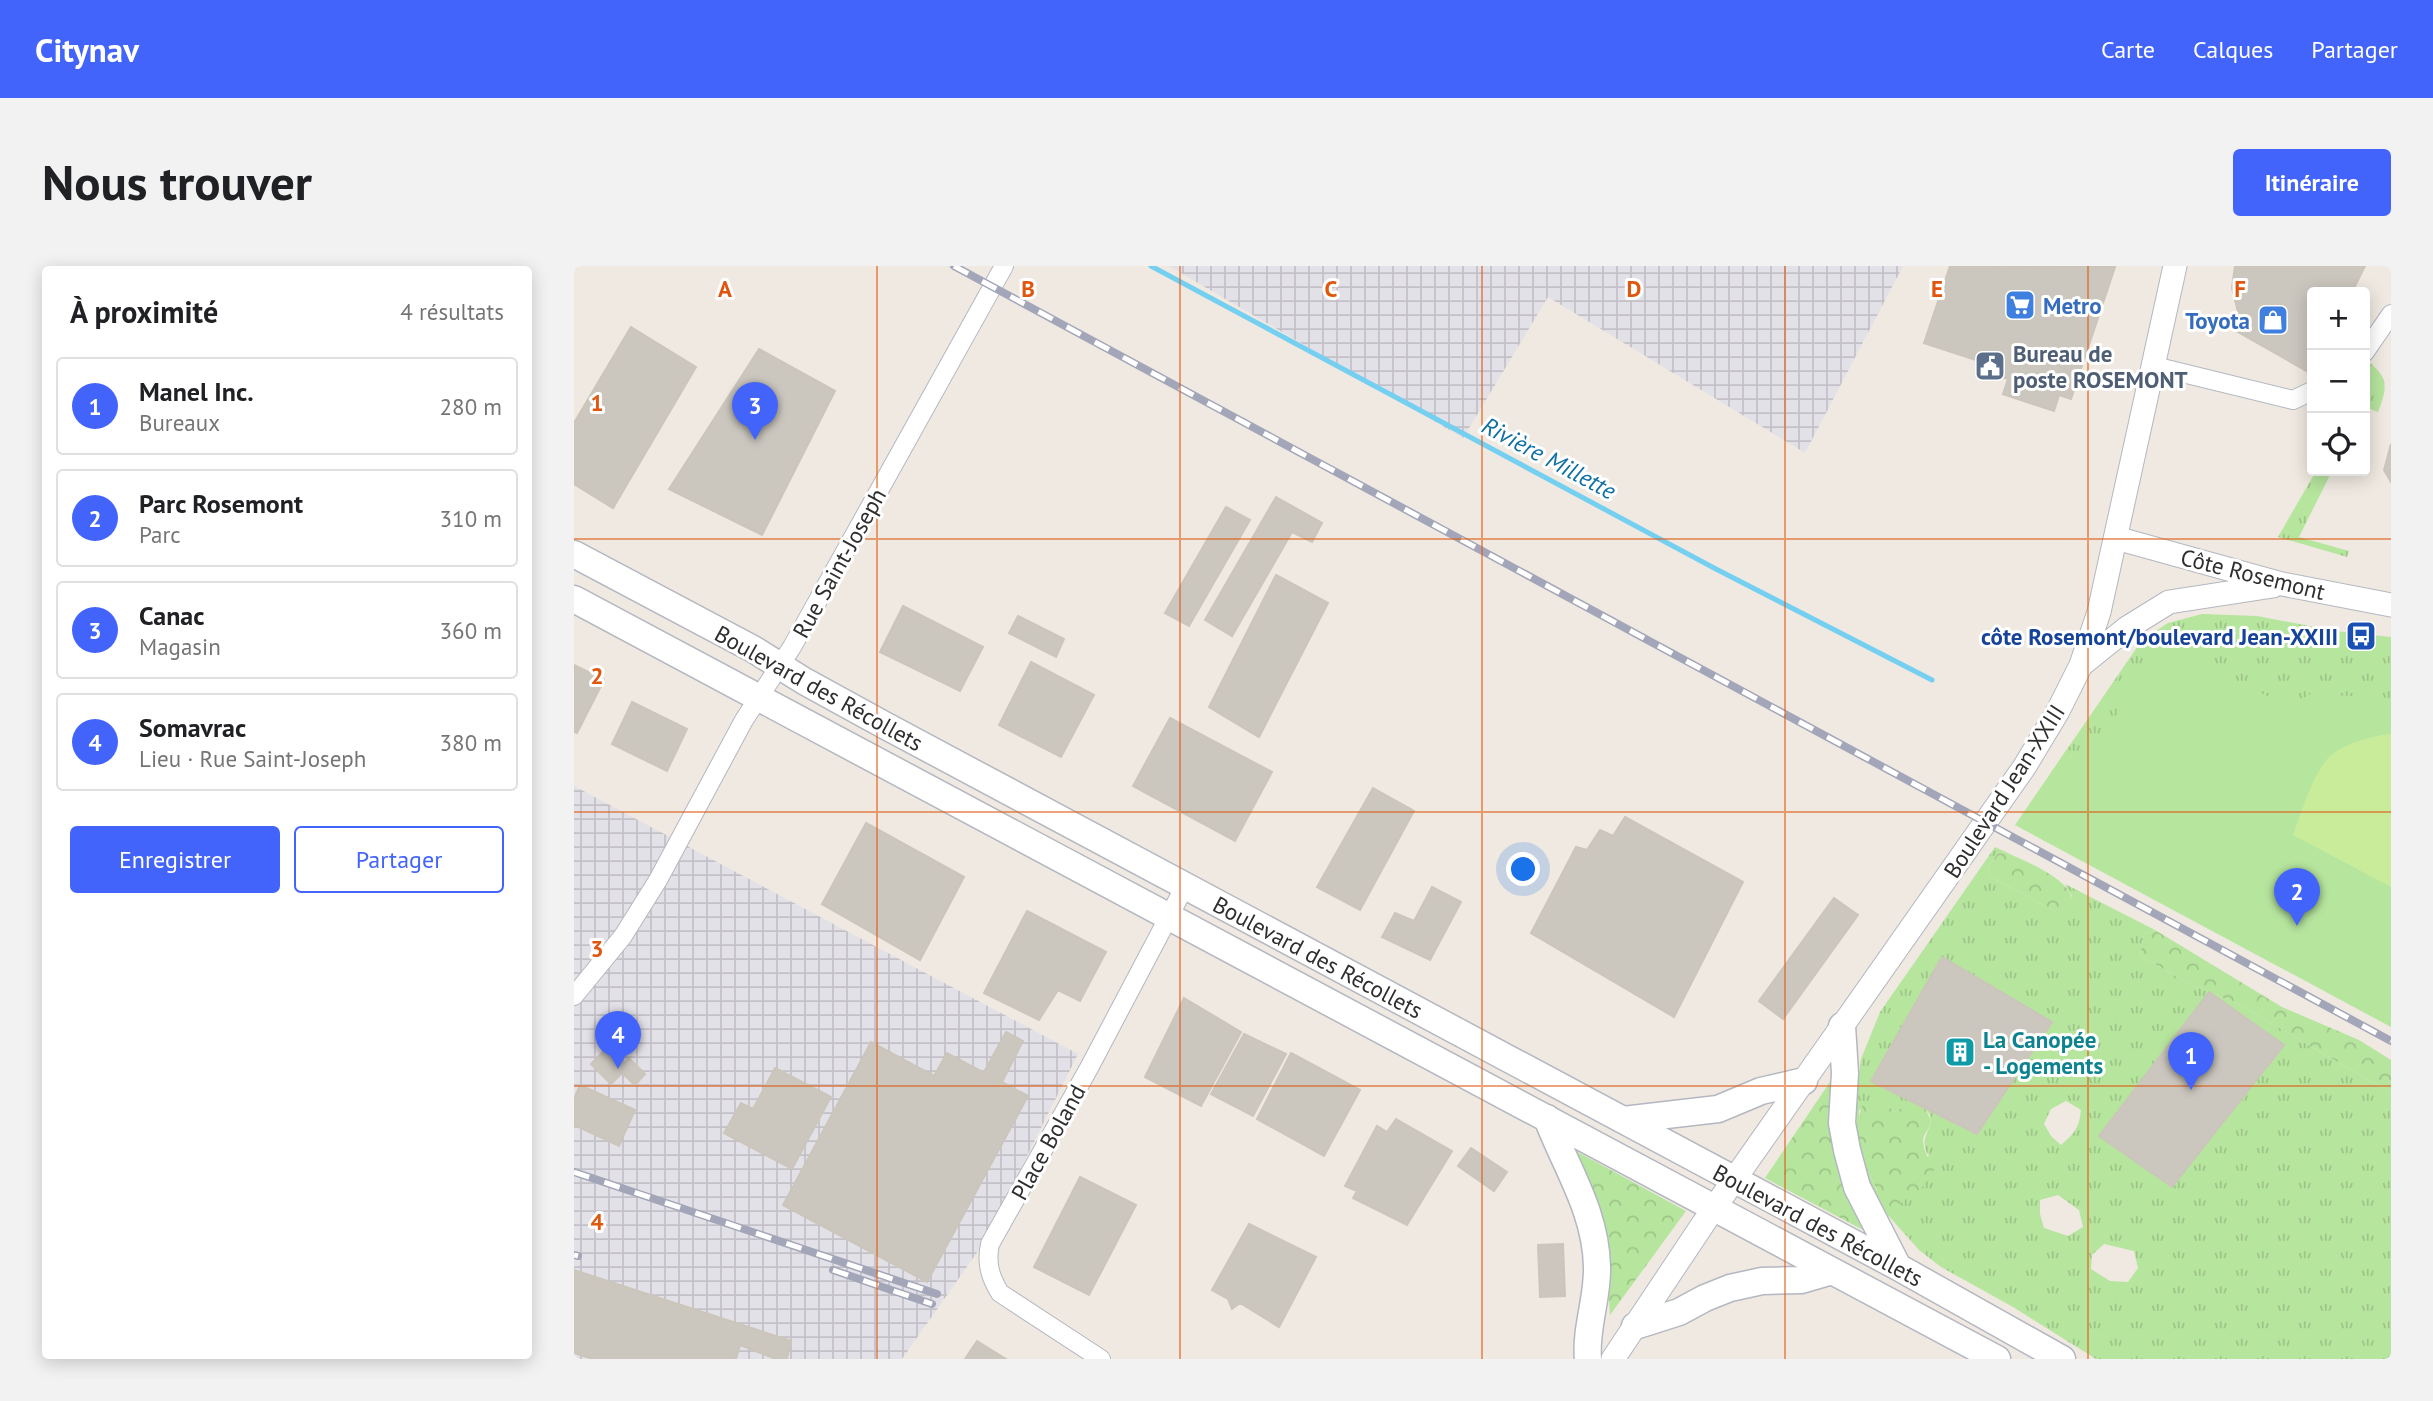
<!DOCTYPE html>
<html lang="fr">
<meta charset="utf-8">
<style>
body{margin:0;font-family:"PT Sans",sans-serif;background:#f2f2f2;color:#202124}
.controls{position:absolute;right:21px;top:21px;display:grid;overflow:hidden;border-radius:7px;box-shadow:0 4px 18px #0003}
.controls button{width:63px;height:63px;display:grid;place-items:center;padding:0;border:0;border-bottom:2px solid #e0e0e0;background:#fff;color:#202124;font:35px sans-serif}
.you{position:absolute;left:950px;top:604px;width:24px;height:24px;margin:-18px;border:5px solid #fff;border-radius:50%;background:#1a73e8;box-shadow:0 0 0 10px #1a73e833}
.badge{display:grid;place-items:center;width:46px;height:46px;border-radius:50%;background:#4264fb;color:#fff;font-size:23px;font-weight:700}
.pin{position:absolute;translate:-50% -58px;filter:drop-shadow(0 2px 4px #0008)}
.pin::after{content:'';position:absolute;top:37px;width:24px;height:21px;background:inherit;clip-path:polygon(0 0,100% 0,50% 100%)}
.list{margin:0;padding:0;list-style:none}
h2{display:flex;justify-content:space-between;align-items:center;height:91px;margin:0;padding:0 28px;font-size:30px}
h2 small{font-size:23px;font-weight:400;color:#757577}
.list li{display:grid;grid-template-columns:46px 1fr auto;gap:21px;align-items:center;box-sizing:border-box;height:98px;margin:0 14px 14px;padding:0 14px;border:2px solid #e0e0e0;border-radius:7px}
.list b{display:block;font-size:26px;white-space:nowrap}
.list p{margin:0;font-size:23px;white-space:nowrap;color:#757577}
.list em{font-size:23px;font-style:normal;color:#757577}
.actions{display:flex;gap:14px;padding:21px 28px}
.actions a{flex:1;padding:16px 0;border:2px solid #4264fb;border-radius:7px;text-align:center;font-size:24px;color:#4264fb}
.actions .main{background:#4264fb;color:#fff}
.icon{flex:none;width:38px;height:38px;fill:none;stroke:currentColor;stroke-width:2;stroke-linecap:round;stroke-linejoin:round}
.map{position:relative;flex:none;width:1817px;height:1093px;overflow:hidden;border-radius:7px}
header{display:flex;align-items:center;gap:42px;box-sizing:border-box;height:98px;padding:0 35px;background:#4264fb;color:#fff}
header strong{font-size:33px}
nav{display:flex;gap:38px;margin-inline-start:auto;font-size:24px}
.intro{display:flex;align-items:center;justify-content:space-between;box-sizing:border-box;height:168px;padding:0 42px}
h1{margin:0;font-size:49px}
.button{padding:18px 32px;border-radius:7px;background:#4264fb;color:#fff;font-size:24px;font-weight:700}
main{display:flex;gap:42px;padding:0 42px}
aside{flex:1;background:#fff;border-radius:7px;box-shadow:0 4px 18px #0003}
.map>svg:first-child{display:block}
</style>
<header>
<strong>Citynav</strong>
<nav><a>Carte</a><a>Calques</a><a>Partager</a></nav>
</header>
<div class="intro"><h1>Nous trouver</h1><a class="button">Itinéraire</a></div>
<main>
<aside>
<h2>À proximité<small>4 résultats</small></h2>
<ul class="list">
<li><span class="badge">1</span><div><b>Manel Inc.</b><p>Bureaux</p></div><em>280 m</em></li>
<li><span class="badge">2</span><div><b>Parc Rosemont</b><p>Parc</p></div><em>310 m</em></li>
<li><span class="badge">3</span><div><b>Canac</b><p>Magasin</p></div><em>360 m</em></li>
<li><span class="badge">4</span><div><b>Somavrac</b><p>Lieu · Rue Saint-Joseph</p></div><em>380 m</em></li>
</ul>
<div class="actions"><a class="main">Enregistrer</a><a>Partager</a></div>
</aside>
<div class="map">
<svg width="1817" height="1093" viewBox="0 0 1817 1093">
<defs>
<pattern id="industrial-grid" width="8" height="8" patternUnits="userSpaceOnUse" patternTransform="scale(1.75)"><rect width="8" height="8" fill="#e3e1e8"/><path d="M0 4h8M4 0v8" fill="none" stroke="#c3c1c7"/></pattern>
<pattern id="grass-tufts" width="24" height="20" patternUnits="userSpaceOnUse" patternTransform="scale(1.75)"><rect width="24" height="20" fill="#b6e59e"/><path d="M3 7l-1-3M5 7V3M7 7l1-3M15 17l-1-3M17 17v-4M19 17l1-3" fill="none" stroke="#9dc588"/></pattern>
<pattern id="forest-crowns" width="20" height="18" patternUnits="userSpaceOnUse" patternTransform="scale(1.75)"><rect width="20" height="18" fill="#b6e59e"/><path d="M2 6a3 3 0 1 1 6 0M12 15a3 3 0 1 1 6 0" fill="none" stroke="#9dc588"/></pattern>
</defs>
<rect width="100%" height="100%" fill="#efe9e1"/>
<!-- industrial -->
<path fill="url(#industrial-grid)" d="M595 0H1329L1231 187 974 31 889 172Z
M0 520 504 788 409 978 328 1093H0Z"/>
<!-- grass -->
<path fill="url(#grass-tufts)" fill-rule="evenodd" d="M1791 93C1815 111 1814 120 1804 146L1791 141Z
M1742 205H1758L1725 271 1775 285 1773 291 1704 271Z
M1628 348 1683 350 1761 365 1817 371V731L1485 495 1568 374 1594 357Z
M1421 581 1432 586 1424 587 1414 601 1417 611 1484 647 1498 630 1491 618 1581 664 1570 668 1566 689 1613 717 1664 738 1817 827V1093H1522L1439 1041 1367 1001 1345 984 1313 948 1292 909 1283 876 1282 833 1287 793 1306 746ZM1492 835 1507 844C1505 862 1501 867 1487 879L1477 870 1470 858 1477 843ZM1309 836 1321 846 1339 836C1344 838 1351 842 1354 846 1365 859 1341 871 1355 890L1303 925C1290 898 1284 873 1285 844ZM1484 929 1505 944 1509 961 1494 970 1470 962 1466 948V934ZM1530 978 1560 985 1564 1002 1554 1016 1536 1015 1517 1003 1518 989Z"/>
<!-- forest -->
<path fill="url(#forest-crowns)" d="M1432 586C1451 596 1516 619 1493 647H1484L1417 611 1414 601 1424 587Z
M1581 664 1708 741 1785 774 1817 794V827L1664 738 1613 717 1566 689 1570 668Z
M1260 810 1293 966 1191 912Z
M1291 835 1309 836 1321 846 1339 835 1350 840 1357 854C1356 861 1353 864 1350 870 1346 881 1356 893 1360 904L1347 923 1318 943 1312 940C1296 913 1272 865 1291 835Z
M1000 884 1112 945 1036 1049 1030 961Z"/>
<!-- park -->
<path fill="#b6e59e" d="M1597 380 1608 381 1617 391 1714 441 1736 428 1817 432V761L1441 559 1493 483 1514 492 1580 392Z"/>
<!-- pitch -->
<path fill="#c9ec9a" d="M1817 468V621L1719 569C1728 546 1738 508 1756 490 1769 478 1800 469 1817 468Z"/>
<g fill="none" stroke-linecap="round" stroke-linejoin="round">
<!-- stream -->
<path stroke="#75cff0" stroke-width="5" d="M577 0 1140 302 1358 414"/>
</g>
<!-- building -->
<path fill="#cbc7bf" stroke="#cbc5ba" stroke-width="2" d="M1376 0 1541 1 1497 133 1485 129 1480 145 1429 128 1434 113 1406 104 1408 96 1350 77Z
M1661 0H1791L1778 26H1738L1736 107 1657 62 1664 46 1658 22Z
M57 61 122 101 39 242 0 218V157Z
M185 83 261 125 188 269 95 223Z
M1817 178V216L1810 204Z
M702 231 748 257 738 276 718 266 658 370 631 354Z
M652 241 676 254 615 360 591 347Z
M702 309 754 337 685 471 635 441Z
M329 340 409 381 386 425 306 386Z
M444 350 490 373 482 391 435 367Z
M457 396 520 429 487 491 425 459Z
M0 399 30 414 3 467 0 466Z
M58 436 113 463 93 505 38 478Z
M596 452 698 506 661 575 559 520Z
M799 522 840 545 786 644 743 621Z
M1051 551 1169 616 1100 751 957 667 1002 581 1013 584 1026 564 1039 570Z
M292 557 390 611 346 694 248 638Z
M858 621 887 636 856 694 808 671 821 647 840 655Z
M1260 632 1284 649 1209 753 1185 735Z
M453 645 532 686 506 735 484 724 465 754 410 727Z
M1368 691 1478 756 1403 868 1297 815Z
M1635 726 1710 779 1598 921 1525 870Z
M610 732 667 766 627 840 571 811Z
M432 766 449 775 428 816 410 806Z
M670 768 712 788 679 850 637 828Z
M297 776 360 810 373 787 454 830 353 1016 209 939Z
M34 781 51 797 55 792 71 808 61 819 48 807 37 818 17 798Z
M717 787 786 824 750 890 683 853Z
M201 802 257 831 218 903 150 867 167 837 179 843Z
M6 819 61 844 45 880 0 859V833Z
M822 853 878 885 833 959 779 932 783 925 771 920 803 860 813 866Z
M897 882 933 906 920 925 884 900Z
M506 911 562 939 515 1029 460 1001Z
M675 958 742 991 705 1061 666 1037 658 1043 654 1033 638 1024Z
M989 978 991 1030 966 1031 964 979Z
M0 1004 217 1075 213 1093H202L166 1079 162 1093H19L0 1087Z
M403 1075 432 1093H391Z"/>
<g fill="none" stroke-linecap="round" stroke-linejoin="round">
<!-- minor casing -->
<g stroke="#b4b7c1" stroke-width="20">
<path id="minor" d="M1791 86 1817 48
M1580 100 1719 134 1738 125
M0 730 49 670 84 614 170 454 218 381 430 0
M527 1093 426 1027C416 1011 412 997 416 978L515 802 611 620"/>
</g>
<!-- tertiary casing -->
<g stroke="#b4b7c1" stroke-width="25">
<path id="tertiary" d="M1542 272 1708 318 1817 339
M1507 399 1553 362 1595 336 1699 320
M1039 1093 1129 958 1451 500 1484 445 1507 399 1525 346 1601 0"/>
</g>
<!-- secondary casing -->
<g stroke="#b4b7c1" stroke-width="29">
<path id="secondary" d="M0 288 179 383 230 415 312 460 1324 1001 1488 1093
M0 333 1423 1093
M1268 760 1271 807 1268 857 1273 884 1283 921 1324 1001
M973 852C992 902 1022 945 1023 1001 1024 1032 1011 1063 1014 1093
M1049 854 1144 843 1187 825 1230 815
M1061 1060 1105 1046 1131 1032 1156 1022 1188 1015 1227 1014 1258 1005"/>
</g>
<!-- minor -->
<use href="#minor" stroke="#fff" stroke-width="18"/>
<!-- tertiary -->
<use href="#tertiary" stroke="#fff" stroke-width="23"/>
<!-- secondary -->
<use href="#secondary" stroke="#fff" stroke-width="26"/>
<!-- rail casing -->
<g stroke="#a3a6b8" stroke-width="8">
<path id="rail" d="M380 0 1817 775
M0 906 363 1028
M0 989 4 990
M259 1004 358 1038"/>
</g>
<!-- rail -->
<use href="#rail" stroke="#fff" stroke-width="5" stroke-dasharray="16" stroke-linecap="butt"/>
</g>
<!-- grid -->
<path fill="none" stroke="#df570e" stroke-width="2" stroke-opacity="0.55" d="M303 0V1093M606 0V1093M908 0V1093M1211 0V1093M1514 0V1093M0 273H1817M0 546H1817M0 820H1817"/>
<!-- icons -->
<defs>
<g id="supermarket-square" transform="scale(1.575)"><rect x="-9" y="-9" width="18" height="18" rx="4" fill="#3f7fe0" stroke="#fff"/><path d="M-6-5.5h2.5l.6 2H6L4.5 2H-2.5L-4.4-4H-6ZM-1.5 3.2a1.3 1.3 0 1 0 .1 0ZM3 3.2a1.3 1.3 0 1 0 .1 0Z" fill="#fff"/></g>
<g id="shop-square" transform="scale(1.575)"><rect x="-9" y="-9" width="18" height="18" rx="4" fill="#3f7fe0" stroke="#fff"/><path d="M-5-2.5h2.3a2.7 3.5 0 0 1 5.4 0H5L5.5 6h-11ZM-1.5-2.5h3a1.5 2.3 0 0 0-3 0Z" fill="#fff"/></g>
<g id="civic-square" transform="scale(1.575)"><rect x="-9" y="-9" width="18" height="18" rx="4" fill="#5c6f8a" stroke="#fff"/><path d="M-.6-6.5H3V-4.5H.6V-3L4-1V1h2V6H-6V1h2V-1L-.6-3ZM-1.2 2.5V6h2.4V2.5Z" fill="#fff"/></g>
<g id="bus-square" transform="scale(1.575)"><rect x="-9" y="-9" width="18" height="18" rx="4" fill="#1a4fb4" stroke="#fff"/><path d="M-5-6H5V4H4V6H2V4H-2V6H-4V4H-5ZM-3.5-4V0h7V-4ZM-3.5 1.2v1.5H-2V1.2ZM2 1.2v1.5H3.5V1.2Z" fill="#fff"/></g>
<g id="building-square" transform="scale(1.575)"><rect x="-9" y="-9" width="18" height="18" rx="4" fill="#0f9aa8" stroke="#fff"/><path d="M-4-6H4V6H1V3H-1V6H-4ZM-2.5-4.3h1.7v1.8h-1.7ZM.8-4.3h1.7v1.8H.8ZM-2.5-1h1.7V.8h-1.7ZM.8-1h1.7V.8H.8Z" fill="#fff"/></g>
</defs>
<g fill-rule="evenodd">
<use href="#supermarket-square" x="1446" y="39"/>
<use href="#shop-square" x="1699" y="54"/>
<use href="#civic-square" x="1416" y="100"/>
<use href="#bus-square" x="1787" y="370"/>
<use href="#building-square" x="1386" y="786"/>
</g>
<g text-anchor="middle" dominant-baseline="central" stroke-width="6" stroke-linejoin="round" paint-order="stroke">
<!-- shop labels -->
<g font-size="23" font-weight="bold" fill="#366cbe" stroke="#fff" text-anchor="start">
<text x="1469" y="39">Metro</text>
<text x="1676" y="54" text-anchor="end">Toyota</text>
</g>
<!-- service labels -->
<g font-size="23" font-weight="bold" fill="#4e5e75" stroke="#fff" text-anchor="start">
<text x="1439" y="87">Bureau de<tspan x="1439" dy="26">poste ROSEMONT</tspan></text>
</g>
<!-- street labels -->
<g font-size="23" fill="#2e2e2e" stroke="#fff">
<text transform="translate(265 297) rotate(-61)">Rue Saint-Joseph</text>
<text transform="translate(1679 308) rotate(14)">Côte Rosemont</text>
<text transform="translate(245 422) rotate(29)">Boulevard des Récollets</text>
<text transform="translate(1430 525) rotate(-57)">Boulevard Jean-XXIII</text>
<text transform="translate(744 691) rotate(28)">Boulevard des Récollets</text>
<text transform="translate(474 876) rotate(-61)">Place Boland</text>
<text transform="translate(1244 959) rotate(28)">Boulevard des Récollets</text>
</g>
<!-- transit labels -->
<g font-size="23" font-weight="bold" fill="#164399" stroke="#fff" text-anchor="end">
<text x="1764" y="370">côte Rosemont/boulevard Jean-XXIII</text>
</g>
<!-- culture labels -->
<g font-size="23" font-weight="bold" fill="#0d838f" stroke="#fff" text-anchor="start">
<text x="1409" y="773">La Canopée<tspan x="1409" dy="26">- Logements</tspan></text>
</g>
<!-- water labels -->
<g font-size="24" font-style="italic" fill="#0d6fa3" stroke="#fff">
<text transform="translate(975 192) rotate(28)">Rivière Millette</text>
</g>
</g>
<g font-size="23" text-anchor="middle" font-weight="bold" fill="#df570e" stroke="#fff" stroke-width="6" stroke-linejoin="round" paint-order="stroke">
<text x="151" y="31">A</text>
<text x="454" y="31">B</text>
<text x="757" y="31">C</text>
<text x="1060" y="31">D</text>
<text x="1363" y="31">E</text>
<text x="1666" y="31">F</text>
<text x="23" y="145">1</text>
<text x="23" y="418">2</text>
<text x="23" y="691">3</text>
<text x="23" y="964">4</text>
</g>
</svg>
<div class="controls">
<button>+</button>
<button>−</button>
<button><svg class="icon" aria-label="locate" viewBox="0 0 24 24"><circle cx="12" cy="12" r="6"/><path d="M12 2v4M12 18v4M2 12h4M18 12h4"/></svg></button>
</div>
<div class="you"></div>
<div class="pin badge" style="left:1617px;top:824px">1</div>
<div class="pin badge" style="left:1723px;top:660px">2</div>
<div class="pin badge" style="left:181px;top:174px">3</div>
<div class="pin badge" style="left:44px;top:803px">4</div>
</div>
</main>
